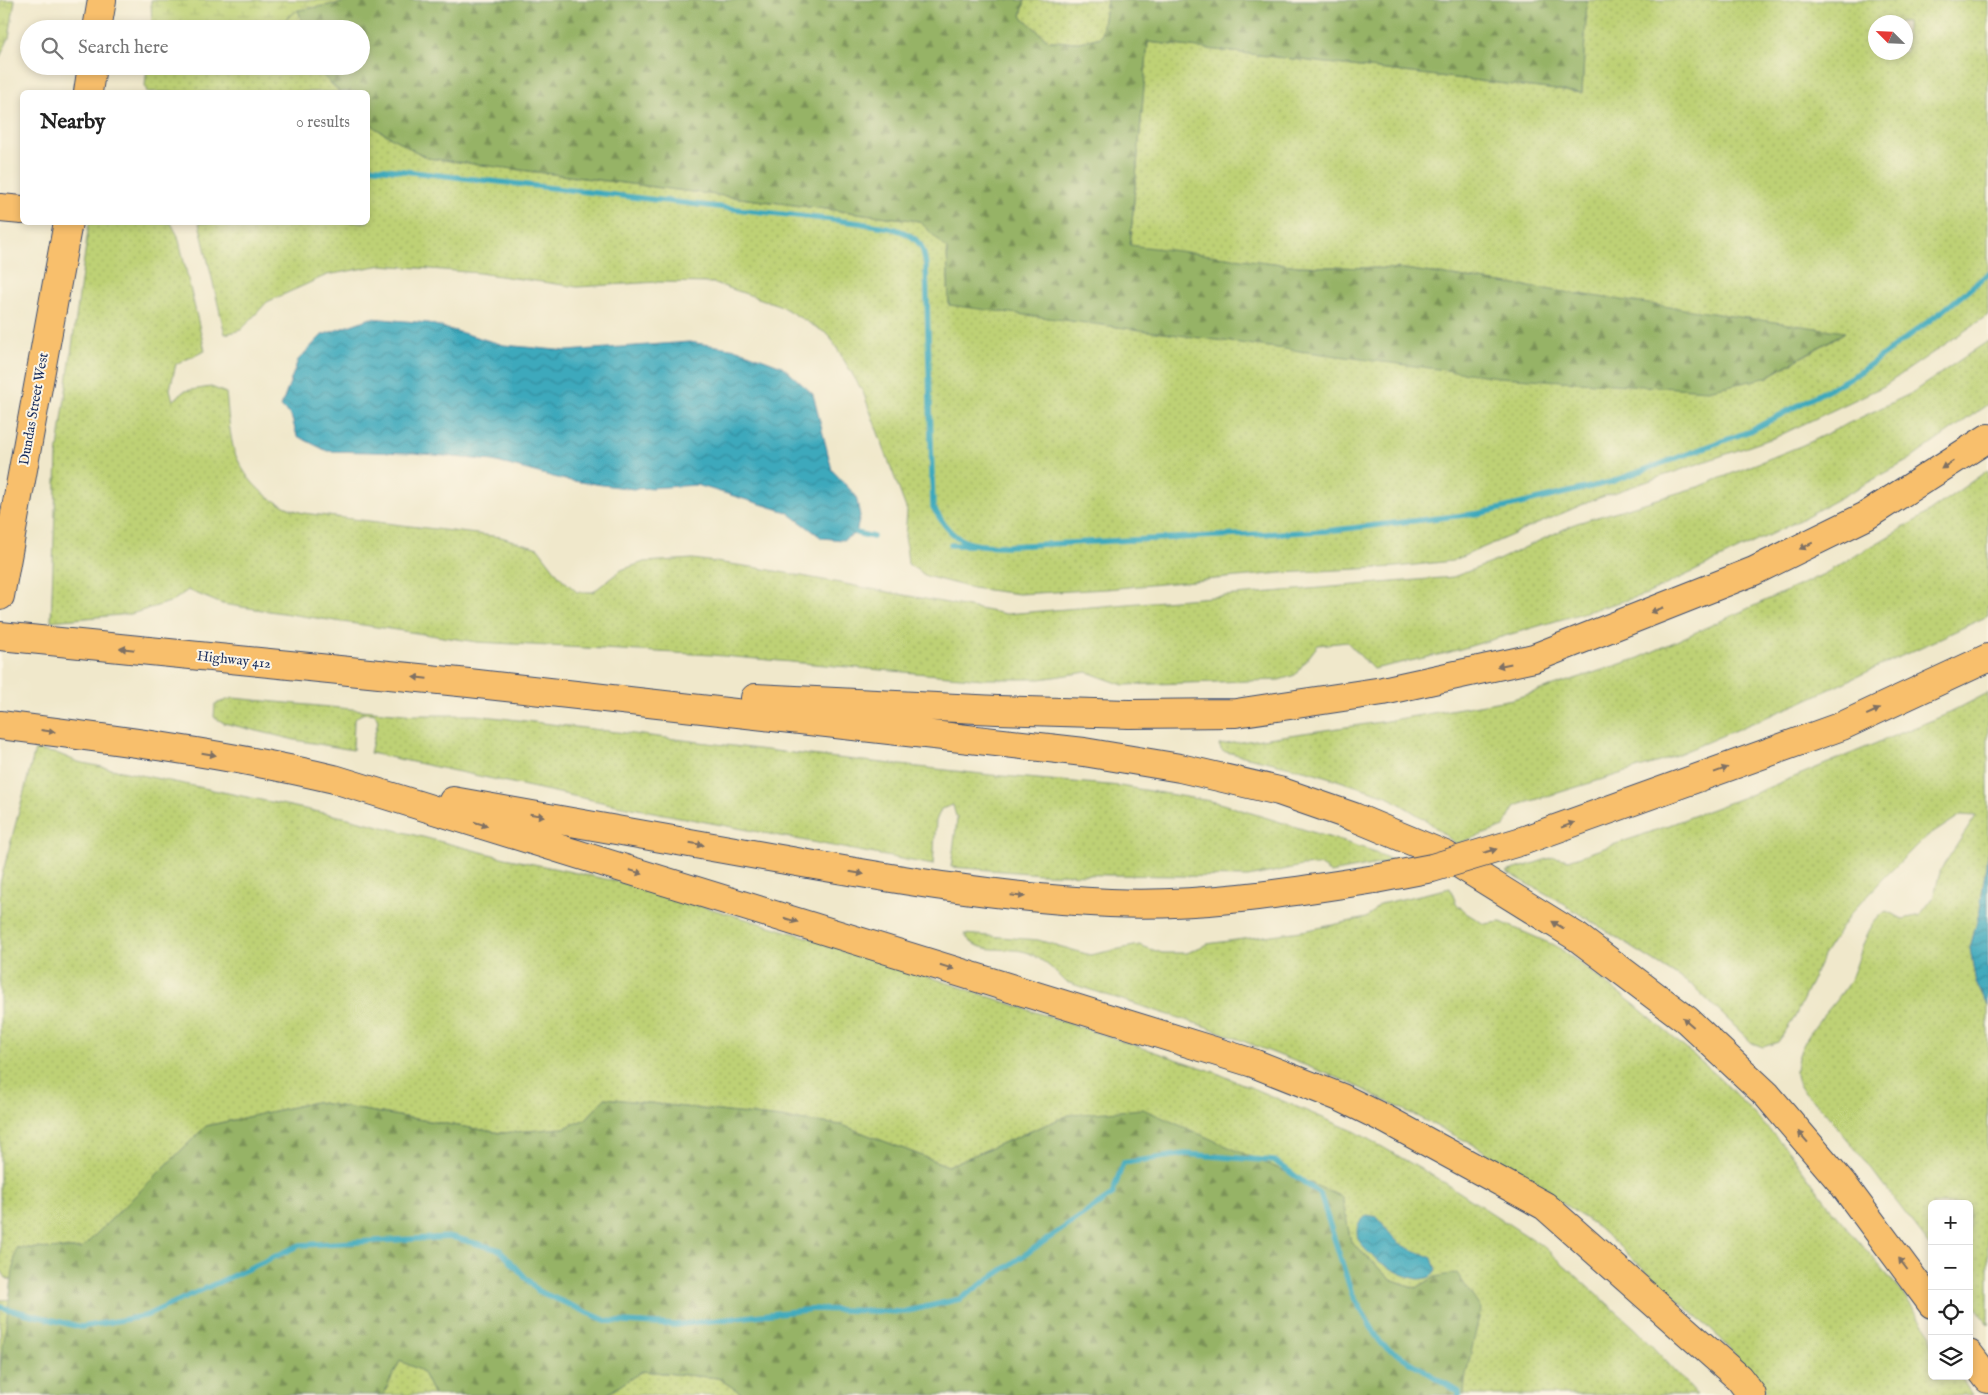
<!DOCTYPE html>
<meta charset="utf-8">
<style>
body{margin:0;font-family:"IM FELL English",serif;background:#f2f2f2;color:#222}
.controls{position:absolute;right:15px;bottom:15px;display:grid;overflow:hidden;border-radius:8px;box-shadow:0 2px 8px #0003}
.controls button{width:45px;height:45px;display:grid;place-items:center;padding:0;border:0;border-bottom:1px solid #e0e0e0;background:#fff;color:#222;font:25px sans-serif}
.compass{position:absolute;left:1868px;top:15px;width:45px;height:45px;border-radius:50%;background:#fff;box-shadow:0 2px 8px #0003;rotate:294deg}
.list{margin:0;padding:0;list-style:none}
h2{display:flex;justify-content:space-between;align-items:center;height:65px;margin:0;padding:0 20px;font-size:21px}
h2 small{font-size:16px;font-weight:400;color:#767676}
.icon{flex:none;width:28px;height:28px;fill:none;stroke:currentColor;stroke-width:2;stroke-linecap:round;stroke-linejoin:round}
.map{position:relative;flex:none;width:1988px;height:1395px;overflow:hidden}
.search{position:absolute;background:#fff;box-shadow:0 2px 8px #0003;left:20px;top:20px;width:350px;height:55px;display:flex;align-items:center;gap:12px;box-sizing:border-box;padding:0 18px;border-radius:28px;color:#767676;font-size:19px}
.panel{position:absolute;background:#fff;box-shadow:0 2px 8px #0003;left:20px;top:90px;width:350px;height:135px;border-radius:8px}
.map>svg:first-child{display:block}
</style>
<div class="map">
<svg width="1988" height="1395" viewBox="0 0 1988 1395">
<defs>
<pattern id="grass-dots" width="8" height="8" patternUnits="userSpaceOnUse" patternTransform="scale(1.25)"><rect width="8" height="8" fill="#bed175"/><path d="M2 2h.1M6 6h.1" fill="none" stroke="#a3b468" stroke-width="1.8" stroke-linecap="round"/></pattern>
<pattern id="forest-firs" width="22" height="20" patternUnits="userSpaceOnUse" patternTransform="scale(1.25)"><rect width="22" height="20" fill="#96b366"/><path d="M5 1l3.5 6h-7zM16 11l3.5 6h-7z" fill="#7a9257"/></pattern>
<pattern id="wetland-marsh" width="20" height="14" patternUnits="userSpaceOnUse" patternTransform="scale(1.25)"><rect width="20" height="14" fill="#bed175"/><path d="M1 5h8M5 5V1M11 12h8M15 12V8" fill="none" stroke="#a3b468"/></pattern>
<pattern id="water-waves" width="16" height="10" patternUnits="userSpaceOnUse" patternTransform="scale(1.25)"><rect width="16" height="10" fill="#3da9bc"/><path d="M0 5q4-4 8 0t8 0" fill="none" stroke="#328a9c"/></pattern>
</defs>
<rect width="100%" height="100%" fill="#fcf5e5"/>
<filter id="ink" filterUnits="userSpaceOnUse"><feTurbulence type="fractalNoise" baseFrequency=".02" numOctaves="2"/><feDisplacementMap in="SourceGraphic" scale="10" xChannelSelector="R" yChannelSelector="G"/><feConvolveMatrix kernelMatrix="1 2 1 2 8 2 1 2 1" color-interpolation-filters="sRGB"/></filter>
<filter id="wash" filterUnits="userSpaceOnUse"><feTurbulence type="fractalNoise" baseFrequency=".0096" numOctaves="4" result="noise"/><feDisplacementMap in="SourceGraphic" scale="20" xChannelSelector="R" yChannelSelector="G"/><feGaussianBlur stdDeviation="1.12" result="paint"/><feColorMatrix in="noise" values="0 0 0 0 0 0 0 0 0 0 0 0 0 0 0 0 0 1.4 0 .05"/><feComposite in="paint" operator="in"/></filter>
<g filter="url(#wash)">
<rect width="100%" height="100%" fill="#f0e8cb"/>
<!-- grass -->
<path fill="url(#grass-dots)" stroke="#6c806a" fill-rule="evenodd" d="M1025 0H1107L1101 37 1079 42 1049 41 1021 16Z
M1587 0H1988V315L1884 386 1776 437 1593 500 1452 561 1396 567 1281 573 1106 589 1019 594 972 588 926 576 908 564 905 536 907 511 863 392 829 335 779 305 714 283 657 282 577 287 479 273 382 265 327 275 267 302 241 330 225 334 199 223 368 222V120L375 128 427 158 919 221 947 249 949 305 1766 378 1844 333 1404 269 1298 266 1130 246 1148 42 1582 93ZM1876 22H1906V52H1876Z
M298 10 305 29H272Z
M147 66H319L323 76 340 92H147L145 86Z
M89 223H171L178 236 205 351 176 364 170 389 173 401 184 391 211 387 226 393C228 409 230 445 237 458 251 488 271 503 303 513L501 537 538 548 560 577 577 592H593L621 570 644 562 693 559 759 568 1006 614 1453 577 1496 561 1577 523 1701 486 1803 445 1910 394 1988 341V404L1909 460 1794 523 1647 594 1447 653 1373 669 1347 642 1318 645 1295 675 1279 680 1123 685 1087 672 1040 679H983L712 655 477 642 222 604 188 590 173 601 131 614 51 621 57 456Z
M1988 470V616L1802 702 1662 761 1515 806 1504 827 1456 844 1426 820 1387 796 1312 772 1222 751 1219 745 1381 722 1513 699 1639 658 1824 574 1920 518Z
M1988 693V848L1980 910 1970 948 1976 983 1988 1005V1324L1969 1299V1204H1932V1248C1897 1203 1863 1157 1826 1113 1815 1101 1795 1090 1796 1071 1797 1036 1834 1009 1850 980 1862 957 1863 927 1886 911L1903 919 1920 915 1933 898 1941 869 1976 816 1961 815 1921 841 1882 880 1850 914 1823 956 1795 1017 1778 1042 1763 1047 1752 1043 1693 986 1554 898 1506 872 1554 857 1569 860 1648 833 1760 791 1945 715Z
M233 698 415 715H476L783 752 991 775 1120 786 1216 802 1373 851 1394 861 1331 873 1319 865 1302 866 1248 877 1041 874 951 867 957 820 953 805 941 809 936 821 933 865 611 804 370 753 378 721 375 714C365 712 361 713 354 720L353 750 295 740 224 723 214 717 215 704Z
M35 750 59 754 78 762 348 818 505 858 620 882 834 945 1212 1071 1356 1132 1447 1184 1544 1247 1637 1330 1697 1395H1464L1465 1379 1435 1277 1416 1288 1390 1279 1351 1242 1342 1197 1069 1115 948 1166 842 1125 605 1098 586 1119 564 1128 501 1133 315 1102 206 1126 81 1249 17 1248 13 1281 6 1278 0 1269V883Z
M1450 888 1456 903 1466 913 1484 924 1501 922 1558 947 1635 1005 1720 1078 1788 1150 1832 1210 1901 1291 1932 1335V1376H1960L1972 1395H1769L1722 1340 1598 1227 1476 1146 1348 1082 1207 1027 1066 982C1055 971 1044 960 1029 953 1008 945 978 957 964 934L1038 940 1090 955 1139 945 1162 953H1187L1207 944 1308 930 1366 918 1380 904Z
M11 1299 0 1370V1300Z
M400 1361 422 1371 434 1395H383Z
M642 1371 718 1378 744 1395H606Z"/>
<!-- forest -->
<path fill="url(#forest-firs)" stroke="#587162" d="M358 0H1025L1021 16 1049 41 1079 42 1101 37 1107 0H1587L1582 93 1148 42 1130 245 1298 266 1404 269 1845 332 1765 378 1708 390 1498 377 949 305 947 249 919 221 427 158 375 128 368 120V92H340L323 76 319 66H361V29H305L298 10Z
M605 1098 842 1125 948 1166 1069 1115 1143 1109 1342 1197 1351 1242 1390 1279 1416 1288 1435 1277 1457 1273 1481 1309 1465 1379 1464 1395H744L718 1378 642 1371 606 1395H434L422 1371 400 1361 383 1395H0V1370L16 1248 81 1249 206 1126 315 1102 501 1133 564 1128 586 1119Z"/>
<!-- wetland -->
<path fill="url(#wetland-marsh)" stroke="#6c806a" d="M0 0H15L9 38 0 57Z
M151 0H358L298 10 272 29H152Z"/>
<!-- water -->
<path fill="url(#water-waves)" stroke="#2c6c8d" d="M371 318 428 323 504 345 567 351 689 342 737 349 782 366 813 394 832 470 856 496 860 516 856 533 843 540 822 538 787 512 697 485 633 489 565 480 493 461 414 453 327 451 297 436 291 416 281 407 298 360 322 335Z
M1988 848V1005L1976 983 1970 948 1980 910Z
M1367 1215 1378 1217C1400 1249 1399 1243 1432 1258L1436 1270 1430 1277C1427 1278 1422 1279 1419 1279 1400 1277 1346 1248 1359 1224 1360 1221 1365 1217 1367 1215Z"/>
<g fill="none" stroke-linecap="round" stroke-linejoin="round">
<!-- stream -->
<path stroke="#3da9bc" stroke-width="5.5" d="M368 167 860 223C880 227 909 227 921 246 924 251 925 260 926 265L933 507C955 544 964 545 1005 546L1326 531 1482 513 1611 482 1750 431 1857 374 1944 310 1988 274
M856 533 873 537
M951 545H971
M0 1307 81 1327 145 1316 300 1245 452 1237 500 1250 538 1291 607 1321 675 1325 814 1309 903 1312 960 1299 1112 1195 1123 1163 1185 1154 1275 1161 1320 1194 1352 1294 1381 1344 1459 1392V1395"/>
</g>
</g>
<g filter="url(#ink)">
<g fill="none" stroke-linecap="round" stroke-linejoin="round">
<!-- primary casing -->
<g stroke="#3b4b6e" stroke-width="30">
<path id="primary" d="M97 29 102 0
M88 92 92 66
M0 596 68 222"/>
</g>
<!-- motorway casing -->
<g stroke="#3b4b6e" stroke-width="30">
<path id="motorway" d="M0 208 22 210
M0 636 469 683 1084 752 1180 768 1279 791 1354 817 1445 855 1577 937 1687 1020 1767 1095 1842 1183 1932 1304
M755 698 997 710 1129 714 1236 713 1383 691 1534 658 1754 571 1866 516 1988 438
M0 725C112 739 224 753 334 779L1253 1063 1342 1098 1387 1120 1545 1206 1739 1378 1752 1395
M453 801C562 820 671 839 780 859 889 878 999 898 1110 903 1199 907 1286 893 1375 879
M1522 841 1842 726 1988 658
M1969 1354 1988 1379"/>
</g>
<!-- primary -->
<use href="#primary" stroke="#f8bf6c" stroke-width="28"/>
<!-- motorway -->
<use href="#motorway" stroke="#f8bf6c" stroke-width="28"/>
<!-- motorway-bridge casing -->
<g stroke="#3b4b6e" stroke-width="30" stroke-linecap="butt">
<path id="motorway-bridge" d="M1375 879 1432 868 1522 841"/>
</g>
<!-- motorway-bridge -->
<use href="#motorway-bridge" stroke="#f8bf6c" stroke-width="28"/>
</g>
<!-- one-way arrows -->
<defs><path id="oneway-solid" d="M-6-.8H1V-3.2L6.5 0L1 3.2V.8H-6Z" transform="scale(1.25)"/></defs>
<g fill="#7e7064">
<use href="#oneway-solid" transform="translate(1947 465) rotate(147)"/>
<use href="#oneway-solid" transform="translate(1806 546) rotate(154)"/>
<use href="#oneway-solid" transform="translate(1657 610) rotate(158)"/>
<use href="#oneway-solid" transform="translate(127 649) rotate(-174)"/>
<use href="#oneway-solid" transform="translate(1504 665) rotate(168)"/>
<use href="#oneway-solid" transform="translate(420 678) rotate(-174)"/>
<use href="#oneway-solid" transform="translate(1873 712) rotate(-25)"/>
<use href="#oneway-solid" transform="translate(48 731) rotate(7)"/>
<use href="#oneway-solid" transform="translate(209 754) rotate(10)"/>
<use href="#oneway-solid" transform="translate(1721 770) rotate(-20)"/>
<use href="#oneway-solid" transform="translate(537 815) rotate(10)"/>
<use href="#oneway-solid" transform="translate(481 824) rotate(17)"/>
<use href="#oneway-solid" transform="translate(1568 825) rotate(-20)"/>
<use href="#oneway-solid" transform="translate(697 844) rotate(10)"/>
<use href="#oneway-solid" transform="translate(1490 851) rotate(-16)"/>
<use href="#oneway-solid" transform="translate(636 872) rotate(17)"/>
<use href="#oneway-solid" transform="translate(857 873) rotate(10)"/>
<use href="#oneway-solid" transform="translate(1018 896) rotate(6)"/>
<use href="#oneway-solid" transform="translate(791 920) rotate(17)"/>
<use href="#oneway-solid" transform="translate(1558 925) rotate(-148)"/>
<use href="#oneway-solid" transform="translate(947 967) rotate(17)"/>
<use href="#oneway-solid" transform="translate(1688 1022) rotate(-139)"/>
<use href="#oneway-solid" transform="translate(1803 1137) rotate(-131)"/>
<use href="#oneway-solid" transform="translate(1903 1264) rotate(-127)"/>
</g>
</g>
<g text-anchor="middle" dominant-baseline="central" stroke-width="4" stroke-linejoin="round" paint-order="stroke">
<!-- street labels -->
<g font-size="14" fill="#1b2f5e" stroke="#fcf5e5">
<text transform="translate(34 409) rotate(-80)">Dundas Street West</text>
<text transform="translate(234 660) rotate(6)">Highway 412</text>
</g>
</g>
</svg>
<div class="controls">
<button>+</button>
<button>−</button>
<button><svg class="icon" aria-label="locate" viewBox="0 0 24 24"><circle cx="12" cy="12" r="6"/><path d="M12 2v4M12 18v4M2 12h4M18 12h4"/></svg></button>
<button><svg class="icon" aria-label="layers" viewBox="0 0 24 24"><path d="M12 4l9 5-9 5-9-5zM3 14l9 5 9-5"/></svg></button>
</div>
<svg class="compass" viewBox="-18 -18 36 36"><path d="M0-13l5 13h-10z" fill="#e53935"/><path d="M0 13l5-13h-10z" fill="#767676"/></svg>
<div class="search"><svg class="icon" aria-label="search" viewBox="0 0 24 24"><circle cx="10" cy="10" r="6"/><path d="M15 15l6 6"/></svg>Search here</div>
<section class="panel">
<h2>Nearby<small>0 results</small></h2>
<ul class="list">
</ul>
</section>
</div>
